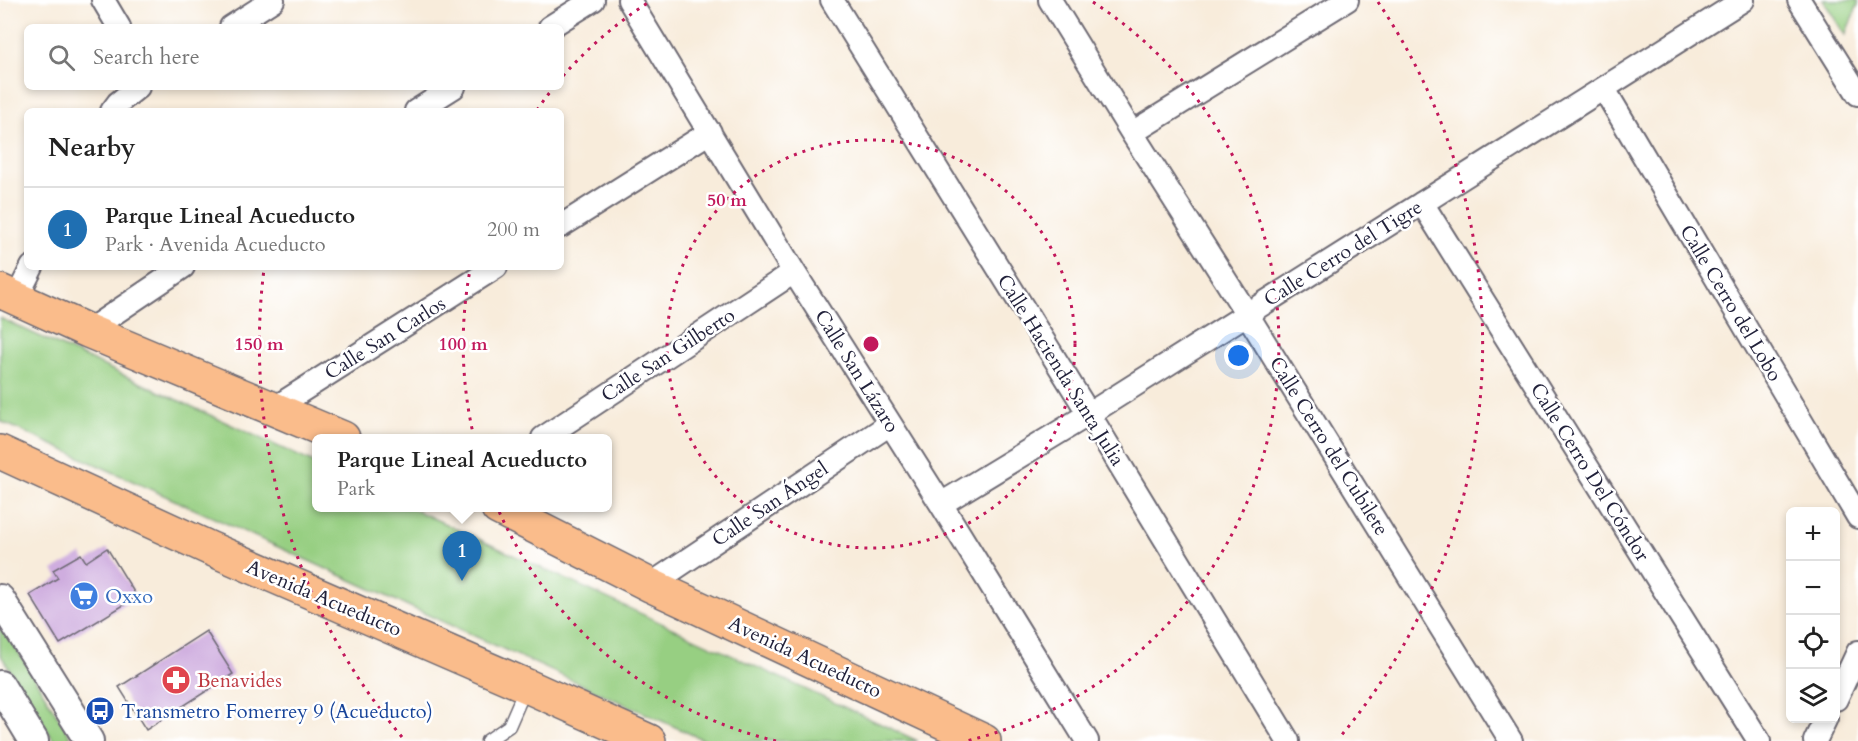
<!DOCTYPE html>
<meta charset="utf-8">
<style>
body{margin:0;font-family:Cardo,serif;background:#f6f6f6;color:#222}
.controls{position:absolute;right:18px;bottom:18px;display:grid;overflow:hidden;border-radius:9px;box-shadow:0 3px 9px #0003}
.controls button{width:54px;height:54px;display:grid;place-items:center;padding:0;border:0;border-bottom:2px solid #e0e0e0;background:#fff;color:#222;font:30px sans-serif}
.you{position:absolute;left:1239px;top:356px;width:21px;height:21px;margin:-15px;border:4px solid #fff;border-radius:50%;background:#1a73e8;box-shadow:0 0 0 9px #1a73e833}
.badge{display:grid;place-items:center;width:39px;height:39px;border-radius:50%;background:#1f6fb2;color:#fff;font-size:20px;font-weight:700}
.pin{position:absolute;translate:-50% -50px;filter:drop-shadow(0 2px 3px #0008)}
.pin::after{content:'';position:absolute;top:32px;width:21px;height:18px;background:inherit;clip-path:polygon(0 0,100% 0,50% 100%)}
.popup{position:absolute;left:312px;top:434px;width:300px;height:78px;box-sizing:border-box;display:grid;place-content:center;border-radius:9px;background:#fff;filter:drop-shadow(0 2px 4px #0005);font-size:20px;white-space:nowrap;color:#767676}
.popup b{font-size:22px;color:#222}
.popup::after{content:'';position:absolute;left:50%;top:100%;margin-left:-12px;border:12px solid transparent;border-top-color:#fff}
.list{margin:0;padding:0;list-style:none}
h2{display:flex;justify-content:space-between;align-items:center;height:78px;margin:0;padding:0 24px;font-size:26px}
h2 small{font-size:20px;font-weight:400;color:#767676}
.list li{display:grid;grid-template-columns:39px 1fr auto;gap:18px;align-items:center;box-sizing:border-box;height:84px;padding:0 24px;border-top:2px solid #e0e0e0}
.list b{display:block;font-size:22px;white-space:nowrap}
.list p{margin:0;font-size:20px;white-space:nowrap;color:#767676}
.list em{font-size:20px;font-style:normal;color:#767676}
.icon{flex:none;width:33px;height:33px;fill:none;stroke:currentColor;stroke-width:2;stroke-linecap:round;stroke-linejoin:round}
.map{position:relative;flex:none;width:1858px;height:741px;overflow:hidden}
.search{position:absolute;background:#fff;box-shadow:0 3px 9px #0003;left:24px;top:24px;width:540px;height:66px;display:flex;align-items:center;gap:15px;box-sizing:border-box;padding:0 21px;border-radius:9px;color:#767676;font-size:22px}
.panel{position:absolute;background:#fff;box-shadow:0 3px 9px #0003;left:24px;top:108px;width:540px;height:162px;border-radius:9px}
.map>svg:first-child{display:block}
</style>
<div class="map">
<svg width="1858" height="741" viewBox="0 0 1858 741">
<rect width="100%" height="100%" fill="#fff"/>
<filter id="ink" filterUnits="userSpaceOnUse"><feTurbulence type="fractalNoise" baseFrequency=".0167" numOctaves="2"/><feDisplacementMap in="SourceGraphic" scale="12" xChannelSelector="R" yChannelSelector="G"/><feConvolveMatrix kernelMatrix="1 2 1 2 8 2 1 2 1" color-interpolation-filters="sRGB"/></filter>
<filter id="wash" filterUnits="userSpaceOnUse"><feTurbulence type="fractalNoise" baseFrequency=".008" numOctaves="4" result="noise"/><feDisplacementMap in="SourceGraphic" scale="24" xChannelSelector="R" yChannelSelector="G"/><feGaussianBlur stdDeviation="1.35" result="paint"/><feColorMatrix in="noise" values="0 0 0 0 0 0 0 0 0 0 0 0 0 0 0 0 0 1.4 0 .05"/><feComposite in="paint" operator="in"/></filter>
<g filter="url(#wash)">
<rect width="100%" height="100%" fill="#f8ecdb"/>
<!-- green -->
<path fill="#97cf82" stroke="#5c785e" stroke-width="1.5" d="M1823 0H1858V4L1845 35Z
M0 318 316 464V508H411L918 741H706L0 421Z
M0 622 73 741H54L0 654Z"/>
<g id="blocks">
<!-- building -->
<path fill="#cfaddf" d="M107 548 137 597 60 644 30 595 58 578 53 570 81 554 86 562Z
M206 631 233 674 146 730 119 687Z"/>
</g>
</g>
<g filter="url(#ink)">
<use href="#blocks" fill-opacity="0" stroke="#6d6973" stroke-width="1.5"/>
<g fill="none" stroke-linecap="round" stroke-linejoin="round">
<!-- service casing -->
<g stroke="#6d6973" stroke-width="15">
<path id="service" d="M487 741 509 726 526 687"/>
</g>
<!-- minor casing -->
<g stroke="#6d6973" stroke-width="26">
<path id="minor" d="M103 0 119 27
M629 0 794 272 941 504 1087 741
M832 0 1089 414 1288 741
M1050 0 1132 133 1247 314 1511 741
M1799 0 1858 94
M231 27 273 0
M550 27 593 0
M1604 89 1858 517
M112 111 118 103 138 87
M416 111 454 87
M1132 133 1347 0
M1422 203 1759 741
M561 226 710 132
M16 299 32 267
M88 331 183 267
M273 409 496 267
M543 438 794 272
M941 504 1089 414 1743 0
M650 585 890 424
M1836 699 1858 652
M1815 741 1826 718"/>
</g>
<!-- tertiary casing -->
<g stroke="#6d6973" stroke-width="32">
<path id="tertiary" d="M0 599 89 741
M0 685 34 741"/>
</g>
<!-- primary casing -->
<g stroke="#6d6973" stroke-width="36">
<path id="primary" d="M0 291 88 331 343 438
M0 452 209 548 527 686 649 741
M498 508 650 585 984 741"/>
</g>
<!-- service -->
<use href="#service" stroke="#fff" stroke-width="12"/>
<!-- minor -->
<use href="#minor" stroke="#fff" stroke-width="22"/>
<!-- tertiary -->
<use href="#tertiary" stroke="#fff" stroke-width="28"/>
<!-- primary -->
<use href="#primary" stroke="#fabc8b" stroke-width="33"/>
</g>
</g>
<!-- distance rings -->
<g fill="none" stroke="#c2185b" stroke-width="3" stroke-dasharray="3 6">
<circle cx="871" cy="344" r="204"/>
<path d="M776 741A408 408 0 0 1 470 270M537 110A408 408 0 0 1 554 87M563 76A408 408 0 0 1 649 2M1093 2A408 408 0 0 1 966 741"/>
<path d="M402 737A612 612 0 0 1 264 269M1378 2A612 612 0 0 1 1340 737"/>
</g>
<!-- icons -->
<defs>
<g id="supermarket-disc" transform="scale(1.5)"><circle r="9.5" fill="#3f7fe0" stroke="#fff"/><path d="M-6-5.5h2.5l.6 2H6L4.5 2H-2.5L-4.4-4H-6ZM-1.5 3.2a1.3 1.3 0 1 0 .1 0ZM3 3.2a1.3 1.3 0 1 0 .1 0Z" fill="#fff"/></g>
<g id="pharmacy-disc" transform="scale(1.5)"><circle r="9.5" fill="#e0444e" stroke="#fff"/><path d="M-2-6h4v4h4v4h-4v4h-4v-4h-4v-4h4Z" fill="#fff"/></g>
<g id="bus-disc" transform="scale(1.5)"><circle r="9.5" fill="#1a4fb4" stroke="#fff"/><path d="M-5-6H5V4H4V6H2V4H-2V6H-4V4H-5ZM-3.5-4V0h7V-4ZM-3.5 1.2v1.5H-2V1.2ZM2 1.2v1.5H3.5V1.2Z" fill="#fff"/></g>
</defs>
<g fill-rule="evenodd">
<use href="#supermarket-disc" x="84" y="596"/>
<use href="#pharmacy-disc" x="176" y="680"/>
<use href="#bus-disc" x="100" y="711"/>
</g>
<g text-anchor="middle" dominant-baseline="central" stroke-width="5" stroke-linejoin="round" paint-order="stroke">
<!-- street labels -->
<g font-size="20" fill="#22223b" stroke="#fff">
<text transform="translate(1343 253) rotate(-32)">Calle Cerro del Tigre</text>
<text transform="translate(1731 303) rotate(59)">Calle Cerro del Lobo</text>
<text transform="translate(385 338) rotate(-32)">Calle San Carlos</text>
<text transform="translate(668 355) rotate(-33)">Calle San Gilberto</text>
<text transform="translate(1061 370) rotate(58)">Calle Hacienda Santa Julia</text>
<text transform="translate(857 371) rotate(58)">Calle San Lázaro</text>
<text transform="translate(1329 446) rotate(58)">Calle Cerro del Cubilete</text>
<text transform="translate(1590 472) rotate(58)">Calle Cerro Del Cóndor</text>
<text transform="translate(770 504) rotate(-34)">Calle San Ángel</text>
<text transform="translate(324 598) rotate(23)">Avenida Acueducto</text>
<text transform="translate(805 657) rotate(25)">Avenida Acueducto</text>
</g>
<!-- shop labels -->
<g font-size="20" fill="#366cbe" stroke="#fff" text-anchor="start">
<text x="105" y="596">Oxxo</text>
</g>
<!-- health labels -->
<g font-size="20" fill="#be3a42" stroke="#fff" text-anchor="start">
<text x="197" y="680">Benavides</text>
</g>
<!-- transit labels -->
<g font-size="20" fill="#164399" stroke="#fff" text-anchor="start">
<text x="121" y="711">Transmetro Fomerrey 9 (Acueducto)</text>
</g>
</g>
<circle cx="871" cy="344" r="9" fill="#c2185b" stroke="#fff" stroke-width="3"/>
<g font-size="18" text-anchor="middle" font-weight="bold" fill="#c2185b" stroke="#fff" stroke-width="5" stroke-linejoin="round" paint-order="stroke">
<text x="727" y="206">50 m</text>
<text x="463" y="350">100 m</text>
<text x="259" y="350">150 m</text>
</g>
</svg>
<div class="controls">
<button>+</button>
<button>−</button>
<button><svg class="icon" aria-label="locate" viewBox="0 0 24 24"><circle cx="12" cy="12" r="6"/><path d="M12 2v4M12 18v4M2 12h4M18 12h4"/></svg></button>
<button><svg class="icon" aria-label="layers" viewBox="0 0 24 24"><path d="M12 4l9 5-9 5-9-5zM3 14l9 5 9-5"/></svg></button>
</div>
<div class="you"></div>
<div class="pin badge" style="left:462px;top:581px">1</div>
<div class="popup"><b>Parque Lineal Acueducto</b>Park</div>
<div class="search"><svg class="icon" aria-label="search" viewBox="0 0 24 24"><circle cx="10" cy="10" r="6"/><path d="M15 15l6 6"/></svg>Search here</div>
<section class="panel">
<h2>Nearby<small></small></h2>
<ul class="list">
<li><span class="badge">1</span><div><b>Parque Lineal Acueducto</b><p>Park · Avenida Acueducto</p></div><em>200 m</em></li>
</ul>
</section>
</div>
